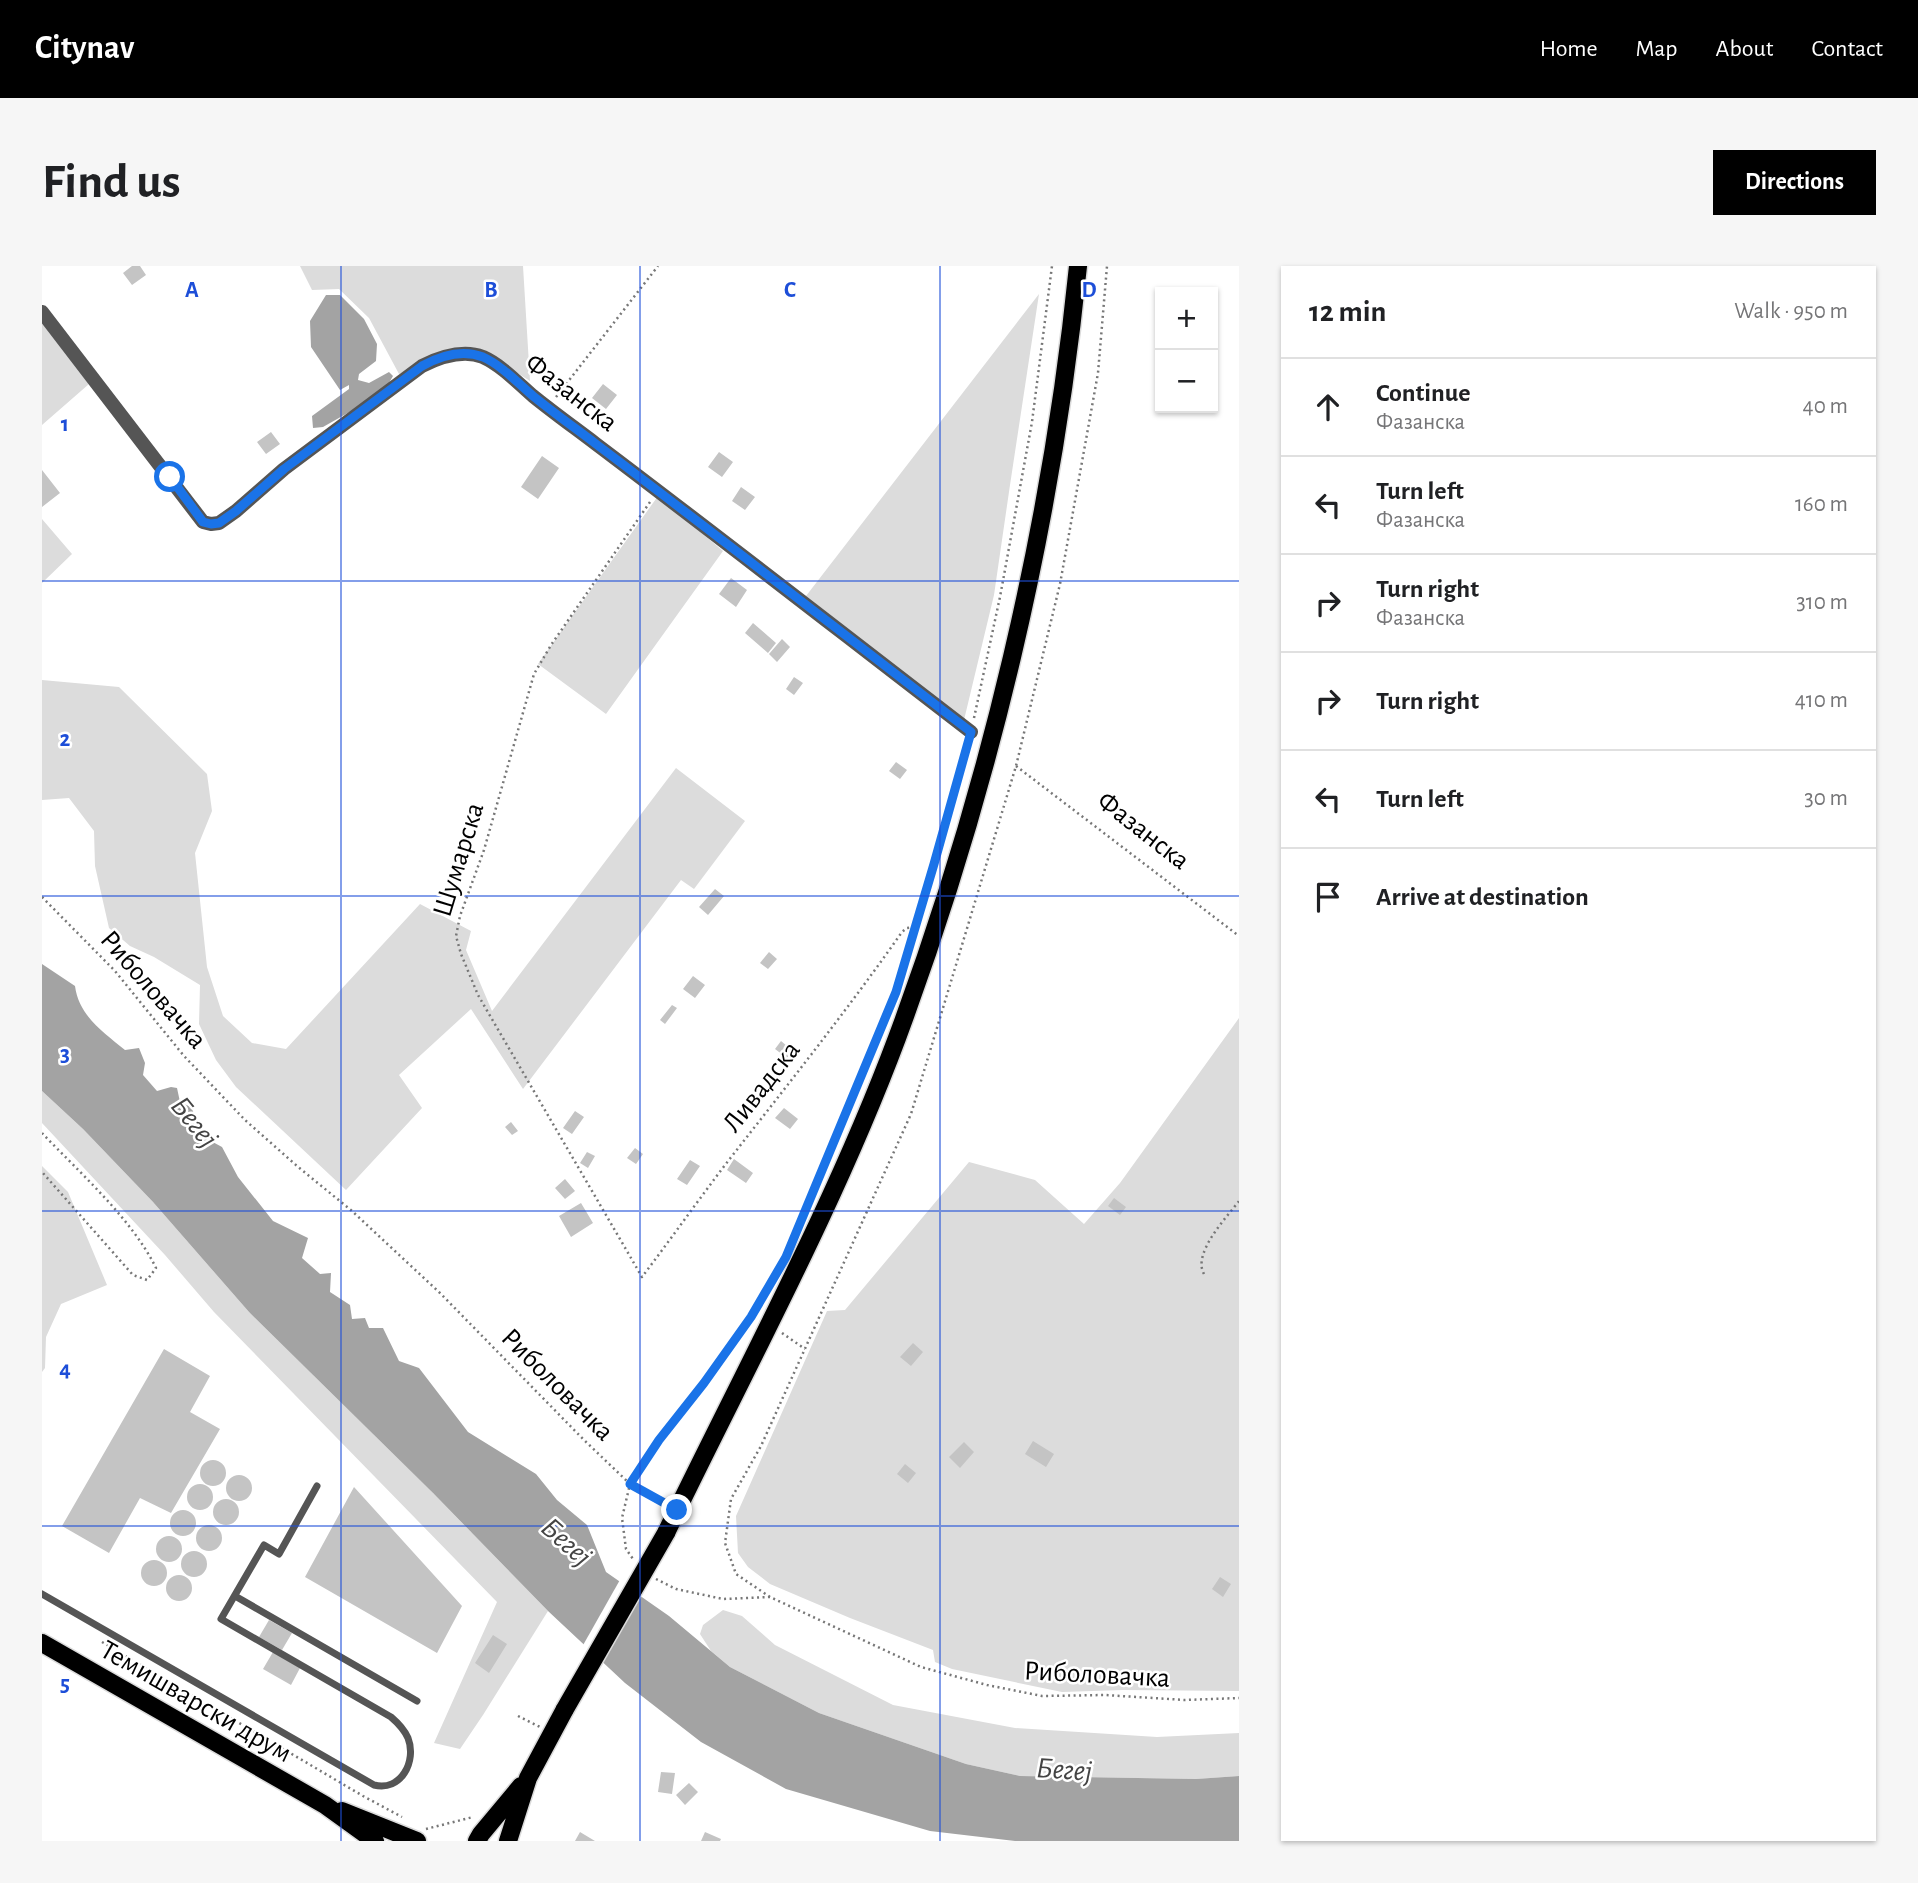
<!DOCTYPE html>
<meta charset="utf-8">
<style>
body{margin:0;font-family:"Alegreya Sans",sans-serif;background:#f6f6f6;color:#202124}
.controls{position:absolute;right:21px;top:21px;display:grid;overflow:hidden;border-radius:0px;box-shadow:0 2px 5px #0004}
.controls button{width:63px;height:63px;display:grid;place-items:center;padding:0;border:0;border-bottom:2px solid #e0e0e0;background:#fff;color:#202124;font:35px sans-serif}
.stop{position:absolute;width:21px;height:21px;margin:-16px;border:5px solid #1a73e8;border-radius:50%;background:#fff}
.stop.end{background:#1a73e8;border-color:#fff;box-shadow:0 2px 7px #0008}
.list{margin:0;padding:0;list-style:none}
h2{display:flex;justify-content:space-between;align-items:center;height:91px;margin:0;padding:0 28px;font-size:30px}
h2 small{font-size:23px;font-weight:400;color:#757577}
.list li{display:grid;grid-template-columns:46px 1fr auto;gap:21px;align-items:center;box-sizing:border-box;height:98px;padding:0 28px;border-top:2px solid #e0e0e0}
.list b{display:block;font-size:26px;white-space:nowrap}
.list p{margin:0;font-size:23px;white-space:nowrap;color:#757577}
.list em{font-size:23px;font-style:normal;color:#757577}
.icon{flex:none;width:38px;height:38px;fill:none;stroke:currentColor;stroke-width:2;stroke-linecap:round;stroke-linejoin:round}
.map{position:relative;flex:none;width:1197px;height:1575px;overflow:hidden;border-radius:0px}
header{display:flex;align-items:center;gap:42px;box-sizing:border-box;height:98px;padding:0 35px;background:#000;color:#fff}
header strong{font-size:33px}
nav{display:flex;gap:38px;margin-inline-start:auto;font-size:24px}
.intro{display:flex;align-items:center;justify-content:space-between;box-sizing:border-box;height:168px;padding:0 42px}
h1{margin:0;font-size:49px}
.button{padding:18px 32px;border-radius:0px;background:#000;color:#fff;font-size:24px;font-weight:700}
main{display:flex;gap:42px;padding:0 42px}
aside{flex:1;background:#fff;border-radius:0px;box-shadow:0 2px 5px #0004}
.map>svg:first-child{display:block}
</style>
<header>
<strong>Citynav</strong>
<nav><a>Home</a><a>Map</a><a>About</a><a>Contact</a></nav>
</header>
<div class="intro"><h1>Find us</h1><a class="button">Directions</a></div>
<main>
<div class="map">
<svg width="1197" height="1575" viewBox="0 0 1197 1575">
<rect width="100%" height="100%" fill="#fff"/>
<!-- green -->
<path fill="#dcdcdc" d="M258 0H481L488 115 450 91 433 83 357 108 327 52 297 23 270 24Z
M997 28 968 219 952 329 922 454 764 330Z
M0 55 47 118 0 159Z
M616 230 681 285 564 448 496 398Z
M0 253 30 288 0 317Z
M0 414 77 421 165 508 170 545 153 587 165 701 181 750 210 777 244 783 378 638 429 665 424 684 450 745 634 502 703 555 652 623 639 614 481 823 429 743 357 809 380 842 304 924 194 821 174 794 157 758 158 719 112 691 88 680 67 662 53 600 52 565 27 532 0 534Z
M1197 752V1425L1081 1424 1020 1426 910 1403 893 1396 891 1384 808 1352 728 1318 706 1301 696 1287 694 1250 785 1045 803 1044 927 896 993 914 1042 958 1078 917Z
M0 825 41 863 111 936 207 1046 387 1223 506 1345 441 1449 418 1483 392 1477 455 1336 172 1046 123 989 0 857Z
M0 900 26 926 65 1019 19 1038 4 1071 3 1102 0 1106Z
M681 1344 700 1350 733 1379 851 1439 973 1462 1115 1471 1197 1467V1510L1154 1513 978 1510 924 1498 777 1447 688 1401 669 1385 658 1368 661 1359Z"/>
<!-- water -->
<path fill="#a3a3a3" d="M284 29H298L322 53 335 78 334 95 317 108 316 114 327 117 347 106 351 110 341 127 281 161 271 162 270 150 307 123V119L298 124 269 81 268 55Z
M0 698 33 720C37 750 61 766 83 784L97 782 103 797 101 809 115 825 129 821 135 822 138 836 149 841 154 852 156 868 180 881 196 911 231 955 266 972 260 992 278 1008 289 1007 288 1026 308 1039 310 1053 323 1052 327 1062H341L357 1095 377 1102 426 1166 494 1208 515 1234 545 1259 564 1306 627 1350 688 1401 777 1447 924 1498 978 1510 1154 1513 1197 1510V1575H973L888 1565 744 1523 659 1476 583 1417 506 1345 391 1227 207 1046 111 936 41 863 0 825Z"/>
<!-- pier -->
<path fill="#fff" d="M579 1312 599 1326 558 1398 540 1381Z"/>
<!-- building -->
<path fill="#c4c4c4" d="M90 0H98L104 9 90 19 81 7Z
M561 118 575 129 564 143 550 132Z
M229 166 238 178 224 188 215 176Z
M677 186 691 196 680 211 666 201Z
M500 190 517 202 496 233 479 221Z
M0 204 18 227 0 241Z
M699 221 713 231 703 244 690 235Z
M689 312 705 324 694 341 677 328Z
M711 357 734 377 726 387 703 367Z
M740 373 748 381 735 396 727 388Z
M752 411 761 417 752 429 744 423Z
M854 496 865 504 858 513 847 505Z
M673 623 682 630 666 649 657 641Z
M727 686 735 693 726 703 718 697Z
M651 710 663 719 653 732 641 723Z
M630 739 635 742 623 758 618 754Z
M739 775 751 785 745 792 733 783Z
M742 842 756 853 748 863 733 852Z
M533 845 542 851 530 868 521 862Z
M469 856 476 865 470 869 463 861Z
M593 882 601 888 594 898 585 892Z
M545 886 553 890 546 902 538 897Z
M692 893 711 907 704 917 685 904Z
M648 894 658 900 645 919 635 913Z
M523 913 533 925 523 933 513 922Z
M1072 932 1084 941 1078 949 1066 940Z
M539 937 551 957 529 971 517 950Z
M871 1077 881 1086 869 1100 858 1091Z
M122 1083 168 1110 148 1146 178 1163 129 1247 98 1232 67 1287 20 1260Z
M991 1175 1012 1188 1004 1201 983 1188Z
M922 1176 932 1186 918 1202 907 1191Z
M158 1207a13 13 0 1 1 26 0a13 13 0 1 1-26 0Z
M863 1198 874 1207 866 1217 855 1208Z
M184 1222a13 13 0 1 1 26 0a13 13 0 1 1-26 0Z
M145 1231a13 13 0 1 1 26 0a13 13 0 1 1-26 0Z
M312 1221 420 1340 395 1387 263 1311Z
M171 1246a13 13 0 1 1 26 0a13 13 0 1 1-26 0Z
M128 1257a13 13 0 1 1 26 0a13 13 0 1 1-26 0Z
M154 1272a13 13 0 1 1 26 0a13 13 0 1 1-26 0Z
M114 1283a13 13 0 1 1 26 0a13 13 0 1 1-26 0Z
M139 1298a13 13 0 1 1 26 0a13 13 0 1 1-26 0Z
M99 1307a13 13 0 1 1 26 0a13 13 0 1 1-26 0Z
M124 1322a13 13 0 1 1 26 0a13 13 0 1 1-26 0Z
M1178 1311 1189 1318 1181 1331 1170 1323Z
M227 1354 250 1367 240 1384 217 1371Z
M451 1369 465 1378 447 1407 433 1397Z
M231 1386 258 1402 249 1419 221 1403Z
M619 1506 633 1507 630 1528 616 1526Z
M647 1517 656 1526 643 1539 634 1529Z
M538 1566 553 1575H533Z
M663 1566 679 1573 678 1575H659Z"/>
<g fill="none" stroke-linecap="round" stroke-linejoin="round">
<!-- primary casing -->
<g stroke="#dbdbdb" stroke-width="21">
<path id="primary" d="M624 1267C703 1103 791 943 855 772 946 527 1010 260 1036 0
M0 1377 283 1539 333 1575
M300 1545 375 1575
M435 1575 439 1568 479 1520
M466 1575 486 1512 523 1443"/>
</g>
<!-- path -->
<path stroke="#777" stroke-width="2.5" stroke-dasharray="2 3.5" stroke-linecap="butt" d="M514 131 616 0
M608 236 509 379 492 408 442 584 418 650 414 670 419 688 436 729 600 1011C628 974 655 936 683 899 743 822 804 746 860 666L865 662 873 661
M932 452 958 331 990 156 1010 0
M974 500 1197 670
M0 631 73 705 142 790 203 854 255 900 310 945 398 1027 541 1173 588 1218 580 1252 584 1283 591 1293
M0 867C38 907 90 953 114 1002L105 1014 91 1009 0 906
M753 967 854 726 893 598 925 479
M1162 1008C1150 987 1185 951 1197 935
M740 1067 763 1083
M621 1236 588 1218C626 1161 670 1109 708 1052 717 1039 724 1024 732 1010
M614 1313 634 1323 681 1333 728 1331 879 1401 945 1419 1000 1430 1063 1429 1143 1434 1197 1432
M728 1331 694 1308 683 1277 689 1233 719 1180 869 848 974 500 1018 318 1056 107 1065 0
M60 1376 321 1530 360 1551
M476 1450 498 1461
M384 1563 431 1551"/>
<!-- service -->
<path stroke="#555" stroke-width="7" d="M0 1328 332 1519C359 1526 375 1495 366 1472 362 1463 356 1457 349 1451L179 1353 222 1279 237 1288 275 1220
M193 1330 375 1435"/>
<!-- minor -->
<path stroke="#555" stroke-width="14" d="M0 46 161 256 169 258 177 257 194 245 242 203 380 100C398 91 420 83 441 91 459 99 476 117 491 130 512 147 533 162 554 178 680 273 804 370 929 466"/>
<!-- primary -->
<use href="#primary" stroke="#000" stroke-width="18"/>
<!-- primary-bridge casing -->
<g stroke="#dbdbdb" stroke-width="21" stroke-linecap="butt">
<path id="primary-bridge" d="M523 1443 624 1267"/>
</g>
<!-- primary-bridge -->
<use href="#primary-bridge" stroke="#000" stroke-width="18"/>
</g>
<g fill="none" stroke-linecap="round" stroke-linejoin="round">
<!-- route -->
<path stroke="#1a73e8" stroke-width="9" d="M128 211 161 256 169 258 177 257 194 245 242 203 380 100C398 90 420 83 441 91 459 99 476 117 491 130 512 147 533 162 554 178 680 273 804 370 929 466L892 598 854 726 744 991 709 1051 662 1117 617 1174 588 1218 635 1244"/>
</g>
<!-- grid -->
<path fill="none" stroke="#1d4ed8" stroke-width="2" stroke-opacity="0.55" d="M299 0V1575M598 0V1575M898 0V1575M0 315H1197M0 630H1197M0 945H1197M0 1260H1197"/>
<g text-anchor="middle" dominant-baseline="central" stroke-width="5" stroke-linejoin="round" paint-order="stroke">
<!-- street labels -->
<g font-size="28" fill="#000" stroke="#fff">
<text transform="translate(529 127) rotate(38)">Фазанска</text>
<text transform="translate(1101 565) rotate(38)">Фазанска</text>
<text transform="translate(417 594) rotate(-73)">Шумарска</text>
<text transform="translate(111 724) rotate(49)">Риболовачка</text>
<text transform="translate(720 821) rotate(-52)">Ливадска</text>
<text transform="translate(515 1119) rotate(45)">Риболовачка</text>
<text transform="translate(1055 1409) rotate(3)">Риболовачка</text>
<text transform="translate(154 1436) rotate(30)">Темишварски друм</text>
</g>
<!-- water labels -->
<g font-size="30" font-style="italic" fill="#444" stroke="#fff">
<text transform="translate(152 856) rotate(51)">Бегеј</text>
<text transform="translate(524 1276) rotate(42)">Бегеј</text>
<text transform="translate(1022 1504) rotate(4)">Бегеј</text>
</g>
</g>
<g font-size="23" text-anchor="middle" font-weight="bold" fill="#1d4ed8" stroke="#fff" stroke-width="5" stroke-linejoin="round" paint-order="stroke">
<text x="150" y="31">A</text>
<text x="449" y="31">B</text>
<text x="748" y="31">C</text>
<text x="1047" y="31">D</text>
<text x="23" y="165">1</text>
<text x="23" y="480">2</text>
<text x="23" y="795">3</text>
<text x="23" y="1110">4</text>
<text x="23" y="1425">5</text>
</g>
</svg>
<div class="controls">
<button>+</button>
<button>−</button>
</div>
<div class="stop" style="left:128px;top:211px"></div>
<div class="stop end" style="left:635px;top:1244px"></div>
</div>
<aside>
<h2>12 min<small>Walk · 950 m</small></h2>
<ul class="list">
<li><svg class="icon" aria-label="ahead" viewBox="0 0 24 24"><path d="M12 20V5M6 11l6-6 6 6"/></svg><div><b>Continue</b><p>Фазанска</p></div><em>40 m</em></li>
<li><svg class="icon" aria-label="left" viewBox="0 0 24 24"><path d="M17 20v-9H6M10 6l-5 5 5 5"/></svg><div><b>Turn left</b><p>Фазанска</p></div><em>160 m</em></li>
<li><svg class="icon" aria-label="right" viewBox="0 0 24 24"><path d="M7 20v-9h11M14 6l5 5-5 5"/></svg><div><b>Turn right</b><p>Фазанска</p></div><em>310 m</em></li>
<li><svg class="icon" aria-label="right" viewBox="0 0 24 24"><path d="M7 20v-9h11M14 6l5 5-5 5"/></svg><div><b>Turn right</b></div><em>410 m</em></li>
<li><svg class="icon" aria-label="left" viewBox="0 0 24 24"><path d="M17 20v-9H6M10 6l-5 5 5 5"/></svg><div><b>Turn left</b></div><em>30 m</em></li>
<li><svg class="icon" aria-label="arrive" viewBox="0 0 24 24"><path d="M6 21V4h12l-3 4 3 4H6"/></svg><div><b>Arrive at destination</b></div></li>
</ul>
</aside>
</main>
